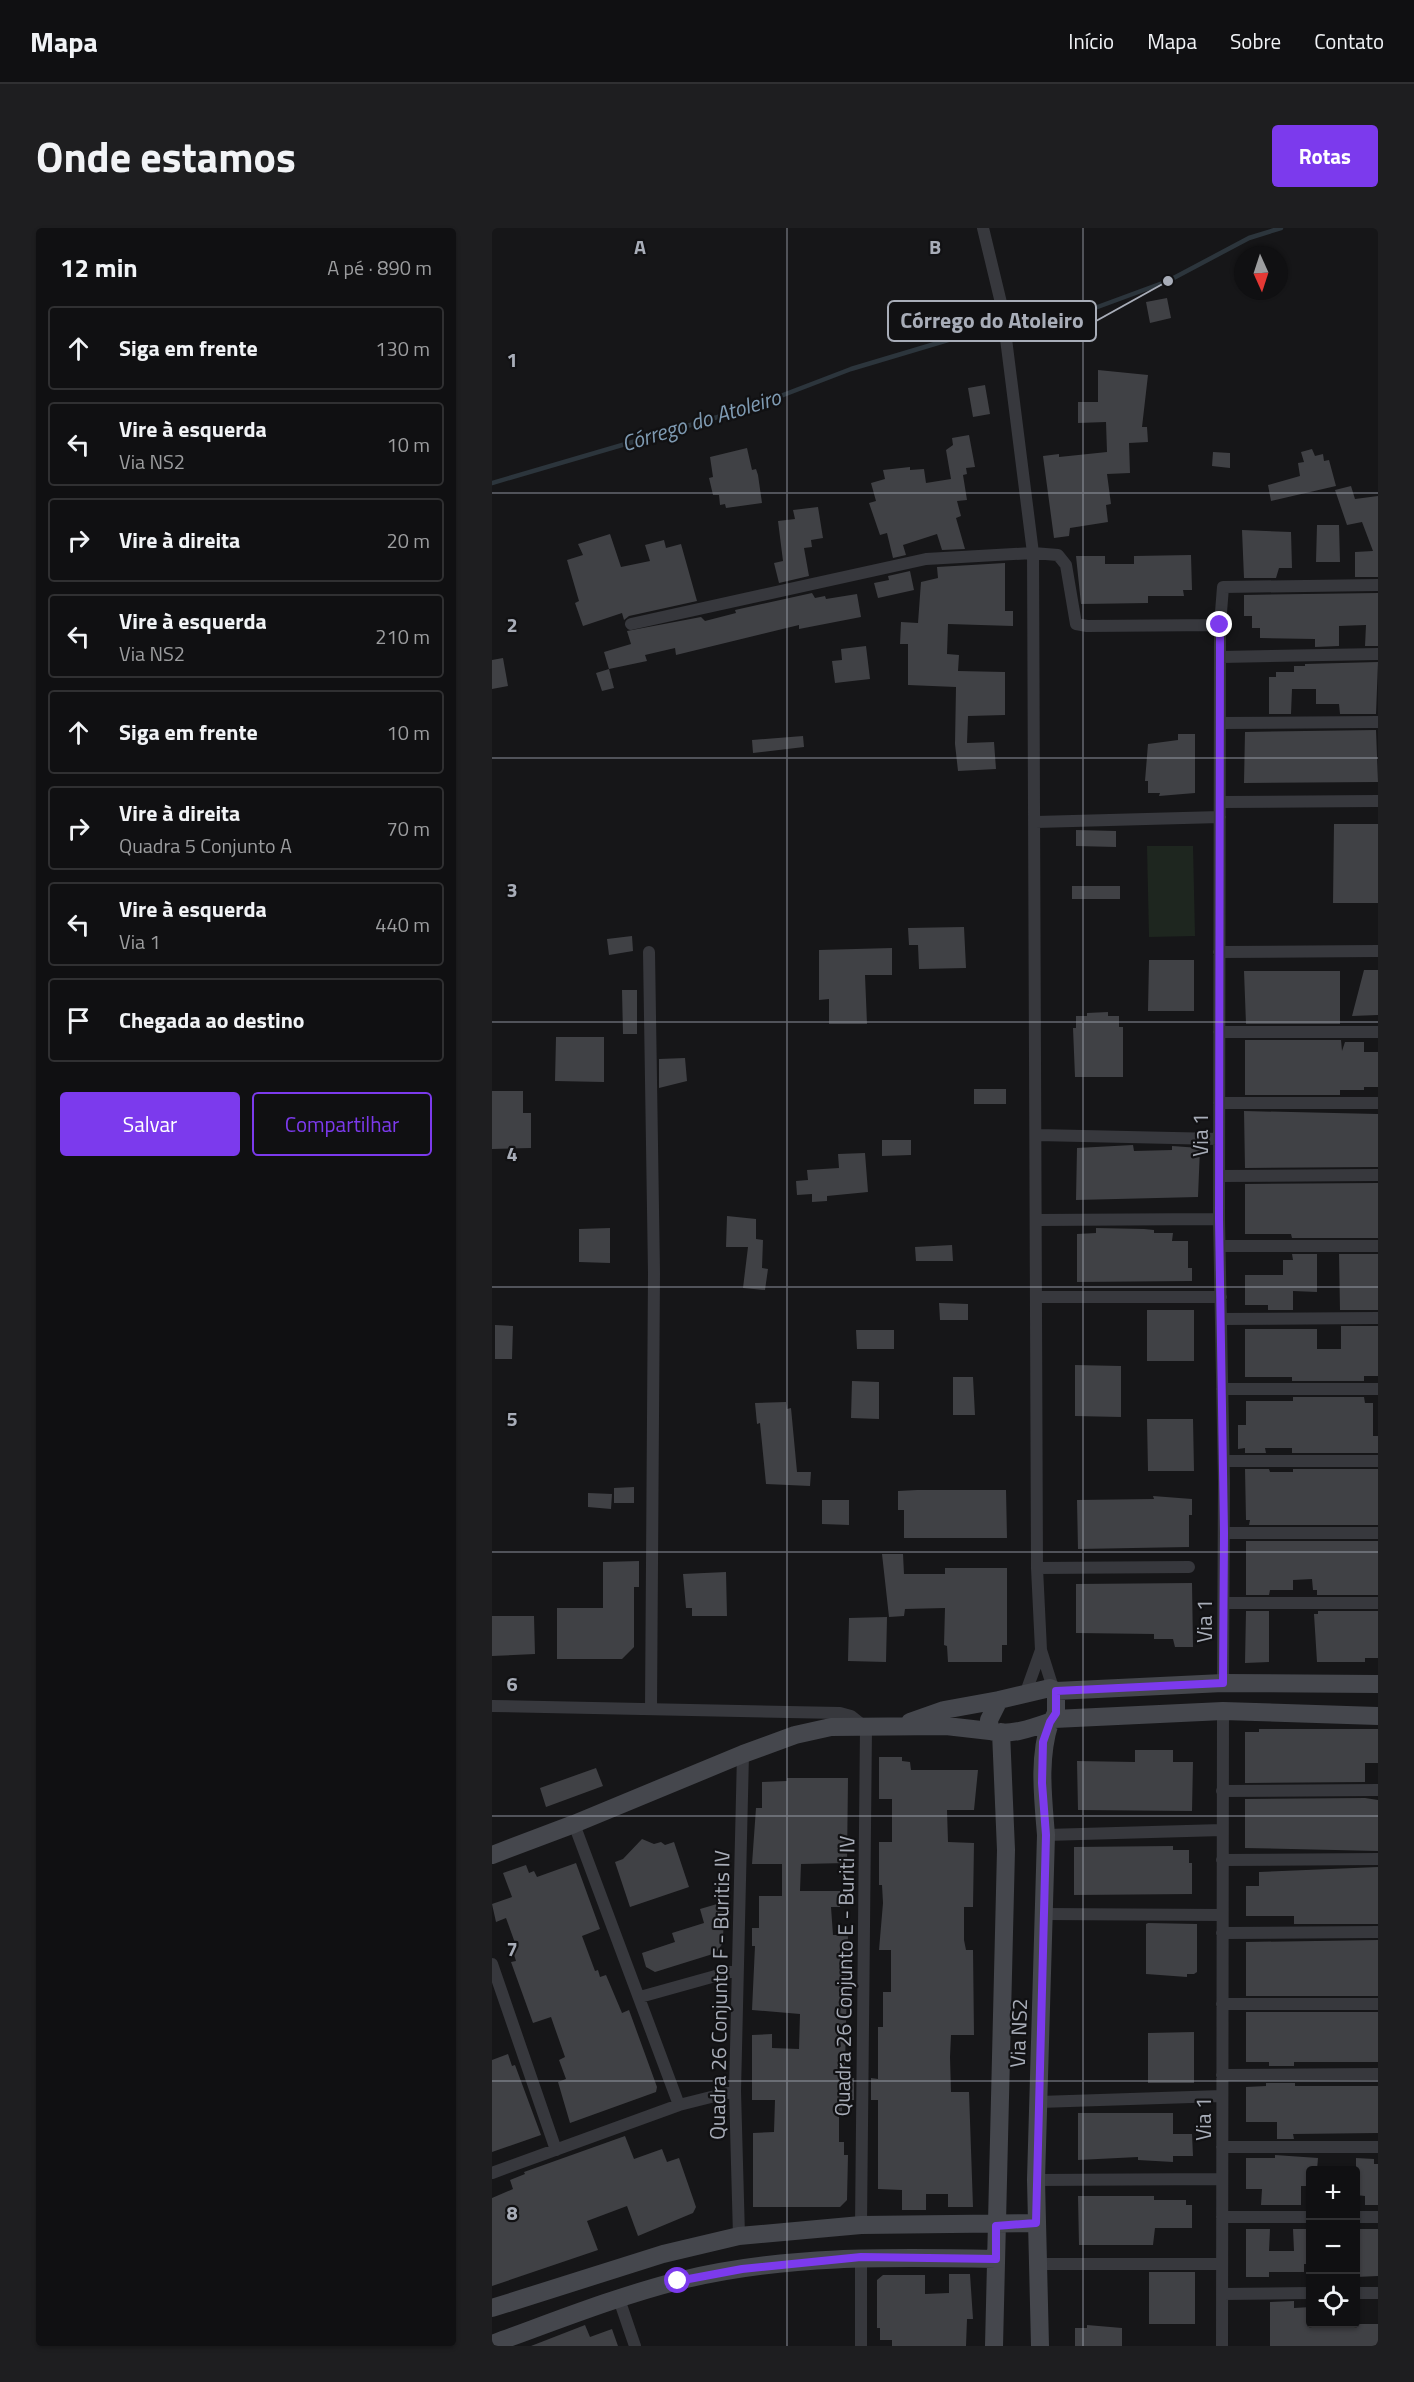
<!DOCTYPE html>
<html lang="pt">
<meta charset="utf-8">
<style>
body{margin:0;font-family:"Titillium Web",sans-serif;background:#1e1e20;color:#f1f3f6}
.controls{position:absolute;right:18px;bottom:18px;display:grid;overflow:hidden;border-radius:6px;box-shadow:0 2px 4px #0004}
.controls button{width:54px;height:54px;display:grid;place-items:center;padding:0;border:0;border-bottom:2px solid #303032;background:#101012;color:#f1f3f6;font:30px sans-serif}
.compass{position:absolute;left:742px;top:18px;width:54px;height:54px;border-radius:50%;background:#101012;box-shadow:0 2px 4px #0004;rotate:177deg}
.stop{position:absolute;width:18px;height:18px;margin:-14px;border:4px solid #7c3aed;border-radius:50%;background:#fff}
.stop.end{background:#7c3aed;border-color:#fff;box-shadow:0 2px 6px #0008}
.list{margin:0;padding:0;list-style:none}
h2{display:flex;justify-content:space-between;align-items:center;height:78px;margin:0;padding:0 24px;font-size:26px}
h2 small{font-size:20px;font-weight:400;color:#9c9d9f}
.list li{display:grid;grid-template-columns:39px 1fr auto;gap:18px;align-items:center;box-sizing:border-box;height:84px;margin:0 12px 12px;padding:0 12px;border:2px solid #303032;border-radius:6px}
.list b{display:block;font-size:22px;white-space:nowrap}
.list p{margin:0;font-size:20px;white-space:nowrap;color:#9c9d9f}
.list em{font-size:20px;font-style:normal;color:#9c9d9f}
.actions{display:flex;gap:12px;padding:18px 24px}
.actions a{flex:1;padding:14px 0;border:2px solid #7c3aed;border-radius:6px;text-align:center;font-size:21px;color:#7c3aed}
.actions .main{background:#7c3aed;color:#fff}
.icon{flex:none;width:33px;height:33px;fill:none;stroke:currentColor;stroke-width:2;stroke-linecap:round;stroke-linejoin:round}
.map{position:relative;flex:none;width:886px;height:2118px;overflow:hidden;border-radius:6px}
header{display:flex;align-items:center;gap:36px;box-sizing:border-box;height:84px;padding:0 30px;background:#101012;border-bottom:2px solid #303032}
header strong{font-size:28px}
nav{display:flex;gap:33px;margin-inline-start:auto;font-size:21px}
.intro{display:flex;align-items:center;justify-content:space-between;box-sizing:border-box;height:144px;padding:0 36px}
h1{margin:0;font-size:42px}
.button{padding:15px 27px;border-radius:6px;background:#7c3aed;color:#fff;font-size:21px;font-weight:700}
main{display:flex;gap:36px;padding:0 36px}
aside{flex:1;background:#101012;border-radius:6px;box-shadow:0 2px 4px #0004}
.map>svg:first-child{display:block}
</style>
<header>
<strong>Mapa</strong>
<nav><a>Início</a><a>Mapa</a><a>Sobre</a><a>Contato</a></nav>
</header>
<div class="intro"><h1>Onde estamos</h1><a class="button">Rotas</a></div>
<main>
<aside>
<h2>12 min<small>A pé · 890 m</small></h2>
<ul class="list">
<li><svg class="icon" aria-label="ahead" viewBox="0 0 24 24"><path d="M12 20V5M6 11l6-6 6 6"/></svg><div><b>Siga em frente</b></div><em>130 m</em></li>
<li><svg class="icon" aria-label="left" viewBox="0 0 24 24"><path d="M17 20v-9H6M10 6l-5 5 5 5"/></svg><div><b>Vire à esquerda</b><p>Via NS2</p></div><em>10 m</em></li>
<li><svg class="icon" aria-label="right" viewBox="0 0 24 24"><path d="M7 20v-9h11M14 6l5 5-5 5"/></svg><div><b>Vire à direita</b></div><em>20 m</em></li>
<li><svg class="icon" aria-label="left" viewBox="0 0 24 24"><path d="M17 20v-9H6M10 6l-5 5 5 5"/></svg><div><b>Vire à esquerda</b><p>Via NS2</p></div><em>210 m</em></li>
<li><svg class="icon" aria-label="ahead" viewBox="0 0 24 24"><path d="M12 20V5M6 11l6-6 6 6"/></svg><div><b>Siga em frente</b></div><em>10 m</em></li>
<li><svg class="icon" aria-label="right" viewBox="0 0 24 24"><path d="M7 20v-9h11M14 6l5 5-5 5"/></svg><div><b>Vire à direita</b><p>Quadra 5 Conjunto A</p></div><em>70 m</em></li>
<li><svg class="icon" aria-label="left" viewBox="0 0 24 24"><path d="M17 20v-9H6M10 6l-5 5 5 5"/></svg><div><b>Vire à esquerda</b><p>Via 1</p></div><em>440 m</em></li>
<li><svg class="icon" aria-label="arrive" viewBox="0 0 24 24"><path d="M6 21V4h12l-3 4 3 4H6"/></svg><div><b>Chegada ao destino</b></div></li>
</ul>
<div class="actions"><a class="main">Salvar</a><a>Compartilhar</a></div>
</aside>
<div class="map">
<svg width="886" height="2118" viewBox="0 0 886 2118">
<rect width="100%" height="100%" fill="#161618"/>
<!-- green -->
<path fill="#1e261f" d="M655 618H701L703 708 657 709Z"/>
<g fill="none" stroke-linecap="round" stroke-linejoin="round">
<!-- stream -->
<path stroke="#2c353c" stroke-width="4.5" d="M0 255 260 179 359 141 523 92 592 84 676 53 757 10 789 0"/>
</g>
<!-- building -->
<path fill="#404145" d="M675 70 679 90 658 95 654 74Z
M606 142 656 147 650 199H655L656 214 637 215 638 245 615 246 619 276 614 277 616 294 578 300 577 308 562 310 551 228 567 226V229L615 224 614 194 586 195V174H606Z
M493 157 498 186 481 189 476 160Z
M477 207 483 239 474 240 475 246 471 247 475 272 465 273 469 288 464 290 473 321 450 322 445 306 411 317 414 327 401 330 395 305 388 307 377 275 384 273 379 255 393 251 391 242 418 239V242L432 241 434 255 459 251 454 222 461 217 460 210Z
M255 220 260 242 264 241 266 247 270 275 234 280 233 276 228 277 227 267H221L217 250 221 249 218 229Z
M820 221 823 228 831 226 832 233 837 232 844 258 779 273 776 257 808 248 806 235 812 234 809 224Z
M721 224 738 225V240L720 238Z
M859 258 863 271 886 268V349H863V324L881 323 870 294 855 297 843 262Z
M326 279 331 310 319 312 320 319 312 320 317 348 287 355 282 335 291 333 286 293 303 291 301 282Z
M825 297H847L848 334H824Z
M750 302 799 304 800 340H787L784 350H752Z
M118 306 129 339 158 333 153 317 172 312 174 320 189 316 205 373 137 388 132 392 130 385 91 398 83 375 87 373 75 332 91 327 86 316Z
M699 327 700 362H691L692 368H656V375L589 376 584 328H613V336H642V328Z
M513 335V383H521V398L456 396 455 426 467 427 466 443 513 444V487L476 488 475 515 502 514 504 541 466 543 463 516 464 459 416 457V416H408L409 394 426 395 429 354 446 350 445 339Z
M418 343 422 362 386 370 382 355 397 352 396 348Z
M320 365 323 370 333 368 334 371 365 366 369 389 307 401V397L184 427 183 420 153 427 155 433 117 441 112 424 139 416 135 403 209 389 213 393 244 385 243 382Z
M886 365V418H873L874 397 847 398V418L823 419V411L768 410V400H760V388H752V367Z
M374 418 378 451 343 455 340 433 350 432 349 421Z
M11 430 16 458 0 461V432Z
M886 434 884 486H848L847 476H824V461H800L799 486H777V449H784V444H802V438H813V436Z
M117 441 122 460 110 463 104 445Z
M884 502 886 554 752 555 753 504Z
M686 506H703V565L667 568 668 565H656V553H653L656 516 686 512Z
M311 508 312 519 261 525 260 512Z
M842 596H886V675H841Z
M584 602 624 603V619L584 618Z
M580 658H628V671H580Z
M472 699 474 740 427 741 426 717H417L416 700Z
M140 708 141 723 117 727 115 711Z
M400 720V747H373L375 796H337V771L327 772V722Z
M657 732H702V783H656Z
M872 742H886V787L860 788Z
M752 743H848V796H754Z
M130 762H145V806H131Z
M616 784V788H627V799H631V849H583L581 800H584V788H595V785Z
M64 809H112V854L63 853Z
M753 812H849L850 823 853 814H872V824H886V859H872V862H848V867H753Z
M193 830 195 853 167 860V831Z
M482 861H514V876H482Z
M0 863H31V885H39V920L0 921Z
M752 883 886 886V939L753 940Z
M390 912H419V927L390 928Z
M641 917 642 923 680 922V918L708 920 706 969 584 972 585 920Z
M373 925 376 964 335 968V973L320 974V966L305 967 304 953 316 952 315 942 347 940 346 926Z
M886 955V1010H800L799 1006H753V956Z
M235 988 264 991V1011L271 1012 270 1040 276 1041 273 1062 251 1060 256 1019H234Z
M118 1000V1035L87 1034V1001Z
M604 1000 652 1001 662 1002V1005H681L680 1013H696V1040H700V1053L585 1054V1006L604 1005Z
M460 1017 461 1033H424L423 1019Z
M800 1026H825V1064L801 1063V1082H776V1077H753V1047H791V1032H801Z
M847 1026H886V1082H848Z
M447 1075 476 1076V1092H448Z
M655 1082H702V1133H655Z
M3 1097 21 1098 20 1131H3Z
M849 1098H886V1148H872V1153H800V1149H753V1101H825V1121H849Z
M364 1102H402V1121H365Z
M583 1137 629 1138V1189L583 1188Z
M461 1149H481L483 1187H461Z
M360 1153 387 1154V1191L359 1190Z
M801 1169H872L873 1175H881V1208H886V1225H800V1220H773L774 1225H753V1220L746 1221V1197H754V1173H801Z
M294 1174 295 1181 299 1180 305 1244H319L318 1258 274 1256 268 1195 265 1196 263 1175Z
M655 1191H701L702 1243H656Z
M753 1241H777L778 1244H801V1241H886V1297H757L758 1292H754Z
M142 1259V1275H122V1260Z
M425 1262H514L515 1310H412V1282H406V1263Z
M96 1265 120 1266 119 1281 96 1279Z
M661 1268 700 1271V1287H697V1319L586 1321 585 1272 662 1271Z
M330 1272H357V1297L330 1296Z
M754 1313H886V1367H825V1362H821L820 1351 801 1352V1362H778L777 1367H754Z
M390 1326H411L412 1346H453V1340H515V1417H510V1434H456L455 1418 452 1417 453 1380 413 1381 412 1388 397 1389Z
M147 1333V1359H142V1419L130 1431H65V1380H111V1334Z
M234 1344 235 1388H200V1380H194L191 1346Z
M700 1355 701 1419H683L681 1411H662V1406L584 1405V1356Z
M754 1383H777V1434L753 1435Z
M826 1383H886V1430H873V1434H825L822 1386H826Z
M0 1388H42L43 1426 0 1428Z
M395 1389 394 1434 356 1433 357 1390Z
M767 1501H886V1535H873V1554L753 1555V1504H767Z
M643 1522H681V1534H701L700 1583 586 1582 585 1533 643 1534Z
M387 1529H410V1533L418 1534 419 1542H486L482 1582H455L456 1614 482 1615 481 1679H472V1712L474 1722H481L482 1807H459L458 1829 459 1864H477L481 1979H456V1966H434V1982H410V1962L386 1961V1872H379V1850L386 1851V1799H391V1764H399V1722H387L391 1675 390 1657H387V1614H400V1571H387Z
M104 1540 111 1558 54 1579 48 1560Z
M295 1550H356L355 1635 309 1636 308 1663H348V1679H339L341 1707H356L353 1839 355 1838V1850H362V1872H350V1887H347V1914H352V1927H356L355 1972 348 1979H261V1905L282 1904 283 1872H260V1807L280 1806V1820L307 1821 308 1786 260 1782 263 1718H260V1700H267V1668H290V1636H260L264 1580H270V1554L295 1553Z
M873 1570 886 1572V1623L753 1620V1571Z
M150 1611 162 1616 169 1614 173 1617 182 1614 197 1659 138 1679 123 1634 131 1631Z
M681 1618V1622H697V1635H700V1666L582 1667V1619Z
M84 1635 108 1701 90 1708 103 1743 106 1742 108 1749 114 1747 130 1785 137 1782 165 1859 164 1864 78 1895 66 1854 74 1851 67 1832 73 1829 59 1789 41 1795 19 1734 24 1733 19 1717 23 1715 14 1690 4 1694 0 1676 20 1669 11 1645 34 1637 37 1645 42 1643 45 1649Z
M886 1639V1696H802V1688H754V1658H767V1644Z
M232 1674 231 1715 224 1725 163 1744 154 1739 150 1725 183 1714 180 1705 212 1695 208 1681Z
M656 1695 705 1696V1744L702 1746H695V1749L654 1746V1696Z
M886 1712V1768H754V1714Z
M754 1784H886V1834H802V1838H777V1834H754Z
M702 1804V1855H656V1805Z
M16 1826 20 1838 23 1837 49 1907 0 1924V1832Z
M774 1855H803V1858H886V1905L801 1906 802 1911H785V1894H754V1859L774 1858Z
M586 1885H681V1906H700L701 1928H681V1934L646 1932V1929L586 1932Z
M133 1908 142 1931 170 1921 175 1934 187 1930 204 1979 201 1985 146 2008 135 1978 95 1993 106 2022 0 2058V1970L21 1961 18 1952 33 1946 32 1944Z
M783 1927 826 1930 825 1942H819V1958H809V1977H769L770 1961H754V1930H783Z
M864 1930 882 1931V1936H886V1977H873V1968L864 1967Z
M586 1968H662V1972H694V1977H700V2000H663L661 2017H587Z
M754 2001H778L777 2023H802L801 2001H819V2036H812V2044H777V2049H754Z
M864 2001H886V2048L864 2049Z
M657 2044H703V2096H657Z
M457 2046H478L481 2091H475L474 2118H400V2112H388V2100H385V2052L391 2047H433V2066L457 2065Z
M802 2073V2080L819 2079V2096H886V2118H778V2074Z
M93 2097 98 2109 120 2101 126 2118H39Z
M595 2097 630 2100V2118H583V2100H595Z"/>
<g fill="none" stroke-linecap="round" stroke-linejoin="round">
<!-- street -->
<path stroke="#37383d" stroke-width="12" d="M491 0 510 79 541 325 545 1340 549 1422 561 1460
M139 396 434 331 541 325 566 327 574 337 584 396 595 398 728 397
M729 429 886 426
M728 495 886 494
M729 574 886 573
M544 594 728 589
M157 724 162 1045 159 1481
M727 724 886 723
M727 804H886
M727 875H886
M545 907 727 911
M727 948 886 947
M545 992 727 991
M728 1018H886
M544 1069H729
M729 1091 886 1090
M730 1161H886
M732 1233H886
M732 1305H886
M545 1340 697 1339
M732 1375H886
M731 1455 732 1254 727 991 728 397 731 359 886 357
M534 1464 549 1422
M0 1478 348 1485 359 1488 374 1500 369 1997
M730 1563 886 1562
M82 1596 187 1877
M554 1607 730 1602
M730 1632 886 1631
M552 1686 730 1687
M730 1705 886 1704
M0 1736 64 1922
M148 1769 245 1742
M730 1776H886
M730 1847 886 1846
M547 1874 730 1868
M730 1919H886
M0 1945 187 1877 243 1863
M544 1952 730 1951
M730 1989H818
M864 1989H886
M247 2008 243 1863 251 1526
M545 2036H730
M864 2065H886
M730 2066 818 2065
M127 2071 143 2118
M369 2118V2029
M730 2118 731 1483"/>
<!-- secondary -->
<path stroke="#45474d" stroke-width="18" d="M558 1460 564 1463V1485L560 1493C543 1499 516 1509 498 1503L497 1492 507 1472Z
M564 1463 731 1455 886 1456
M562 1491 731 1483 886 1488
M418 1494 452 1482 507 1472
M0 1627 82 1596 251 1526 303 1507 339 1499 454 1498 498 1503
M0 2080 171 2026 247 2008 369 1997 544 1995
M0 2116C61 2094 123 2069 186 2053 289 2027 398 2029 504 2031
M502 2118 514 1622 509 1504
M548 2118 544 1952 554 1607C551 1569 546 1531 558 1494"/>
</g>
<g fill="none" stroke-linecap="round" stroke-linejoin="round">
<!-- route -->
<path stroke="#7c3aed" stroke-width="8" d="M186 2053 250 2041 369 2029 504 2031V1998L544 1995 554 1607 550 1555 551 1514 558 1494 564 1485V1463L731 1455 732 1305 727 991 728 397"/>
</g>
<!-- grid -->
<path fill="none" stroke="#a8adb8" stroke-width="1.5" stroke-opacity="0.55" d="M295 0V2118M591 0V2118M0 265H886M0 530H886M0 794H886M0 1059H886M0 1324H886M0 1588H886M0 1853H886"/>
<g text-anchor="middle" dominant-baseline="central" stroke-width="4.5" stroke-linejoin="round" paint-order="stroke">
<!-- street labels -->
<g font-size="21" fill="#a8adb8" stroke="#111113">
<text transform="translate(708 907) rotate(-90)">Via 1</text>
<text transform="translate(712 1393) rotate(-90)">Via 1</text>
<text transform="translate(352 1748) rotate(-89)">Quadra 26 Conjunto E - Buriti IV</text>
<text transform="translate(227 1767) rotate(-89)">Quadra 26 Conjunto F - Buritis IV</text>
<text transform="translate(526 1805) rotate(-88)">Via NS2</text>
<text transform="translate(711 1891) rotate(-90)">Via 1</text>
</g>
<!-- water labels -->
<g font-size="22" font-style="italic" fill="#7f9bb3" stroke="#111113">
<text transform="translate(209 192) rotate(-17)">Córrego do Atoleiro</text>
</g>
</g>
<g font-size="20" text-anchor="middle" font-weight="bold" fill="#a8adb8" stroke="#111113" stroke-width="4.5" stroke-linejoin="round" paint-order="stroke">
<text x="148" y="26">A</text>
<text x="443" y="26">B</text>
<text x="20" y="139">1</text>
<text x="20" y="404">2</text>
<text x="20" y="669">3</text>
<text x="20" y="933">4</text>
<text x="20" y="1198">5</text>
<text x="20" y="1463">6</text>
<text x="20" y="1728">7</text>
<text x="20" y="1992">8</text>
</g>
<!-- callouts -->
<path fill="none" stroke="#a8adb8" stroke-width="2" d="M676 53L604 93"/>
<circle fill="#a8adb8" stroke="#111113" stroke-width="2" cx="676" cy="53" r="6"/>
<rect fill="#111113" stroke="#a8adb8" stroke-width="2" x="396" y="73" width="208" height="40" rx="6"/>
<g font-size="22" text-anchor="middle" font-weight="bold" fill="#a8adb8">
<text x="500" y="100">Córrego do Atoleiro</text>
</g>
</svg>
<div class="controls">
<button>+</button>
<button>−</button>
<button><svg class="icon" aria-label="locate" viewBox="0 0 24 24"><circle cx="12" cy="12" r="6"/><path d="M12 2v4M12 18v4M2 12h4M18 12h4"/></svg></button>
</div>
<svg class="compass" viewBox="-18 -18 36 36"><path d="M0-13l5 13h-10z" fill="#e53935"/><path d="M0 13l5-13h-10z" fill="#9c9d9f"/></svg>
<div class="stop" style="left:186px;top:2053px"></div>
<div class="stop end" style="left:728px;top:397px"></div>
</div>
</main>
